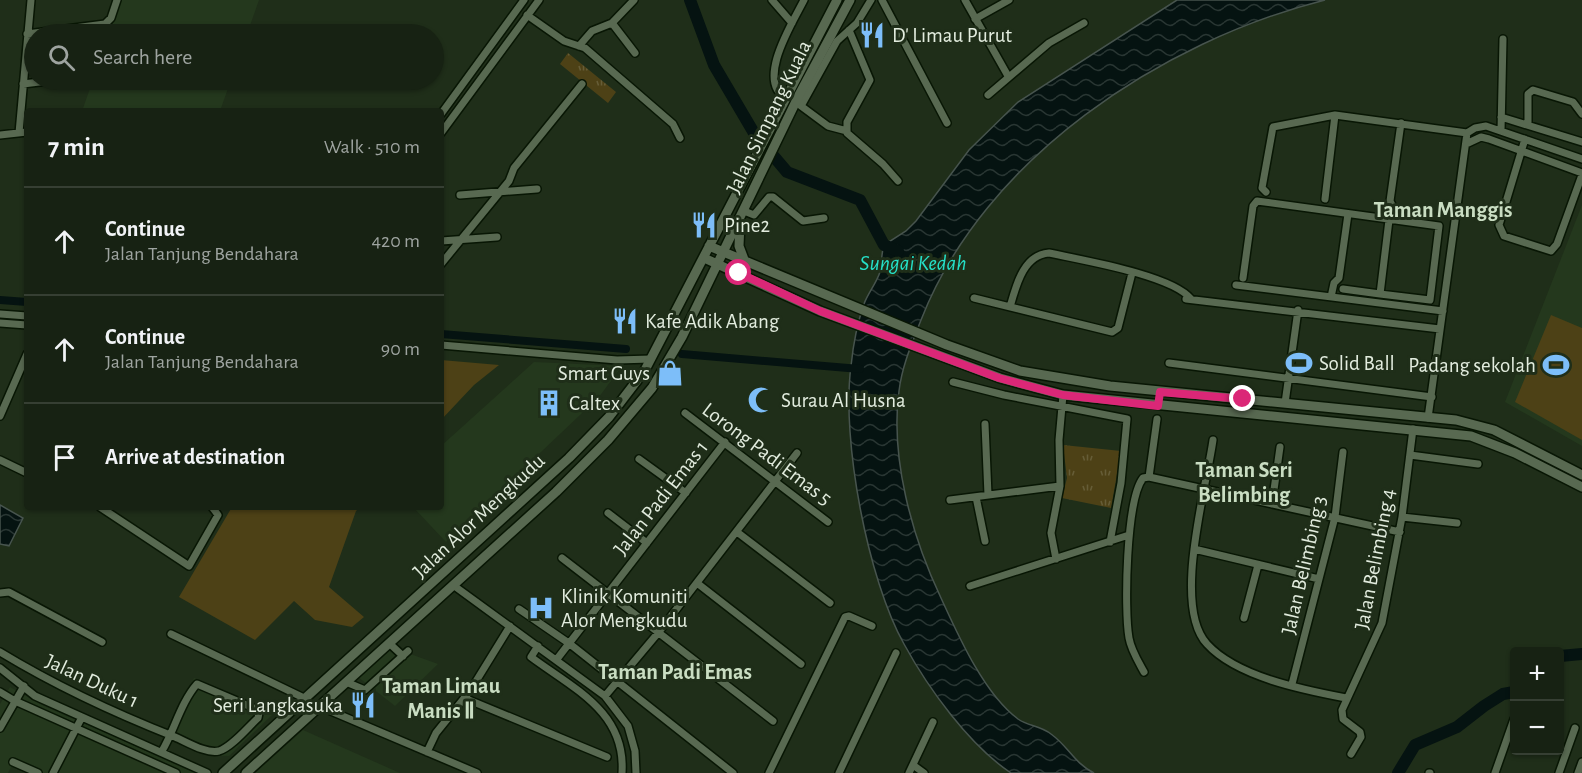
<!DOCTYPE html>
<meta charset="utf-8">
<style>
body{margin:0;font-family:"Alegreya Sans",sans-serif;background:#202a1c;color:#f1f3f6}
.controls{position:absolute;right:18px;bottom:18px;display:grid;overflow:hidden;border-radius:6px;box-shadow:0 2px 4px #0004}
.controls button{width:54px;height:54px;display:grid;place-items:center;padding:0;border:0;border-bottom:2px solid #363f33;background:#172213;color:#f1f3f6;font:30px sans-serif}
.stop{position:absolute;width:18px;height:18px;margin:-14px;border:4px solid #db2777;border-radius:50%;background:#fff}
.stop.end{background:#db2777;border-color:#fff;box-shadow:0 2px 6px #0008}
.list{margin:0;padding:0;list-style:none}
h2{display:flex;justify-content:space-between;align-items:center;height:78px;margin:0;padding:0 24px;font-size:26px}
h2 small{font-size:20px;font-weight:400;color:#9ea4a0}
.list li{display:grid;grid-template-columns:39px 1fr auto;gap:18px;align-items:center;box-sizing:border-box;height:108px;padding:0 24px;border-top:2px solid #363f33}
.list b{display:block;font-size:22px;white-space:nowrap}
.list p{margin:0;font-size:20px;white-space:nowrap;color:#9ea4a0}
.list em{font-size:20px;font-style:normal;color:#9ea4a0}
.icon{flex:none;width:33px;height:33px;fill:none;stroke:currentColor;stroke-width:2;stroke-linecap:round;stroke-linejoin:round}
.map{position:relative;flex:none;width:1582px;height:773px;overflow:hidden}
.search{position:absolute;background:#172213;box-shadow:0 2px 4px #0004;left:24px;top:24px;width:420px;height:66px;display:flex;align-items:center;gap:15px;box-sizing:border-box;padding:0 21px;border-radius:33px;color:#9ea4a0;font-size:22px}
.panel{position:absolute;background:#172213;box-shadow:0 2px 4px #0004;left:24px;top:108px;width:420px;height:402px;border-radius:6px}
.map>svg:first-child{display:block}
</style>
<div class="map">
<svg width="1582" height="773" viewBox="0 0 1582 773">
<defs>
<pattern id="park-tufts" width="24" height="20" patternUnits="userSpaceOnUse" patternTransform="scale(1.5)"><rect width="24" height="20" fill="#4d4116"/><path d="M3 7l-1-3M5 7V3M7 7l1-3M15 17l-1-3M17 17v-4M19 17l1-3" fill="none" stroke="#665d37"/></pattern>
<pattern id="water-waves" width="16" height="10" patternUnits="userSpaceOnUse" patternTransform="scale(1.5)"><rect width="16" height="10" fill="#051311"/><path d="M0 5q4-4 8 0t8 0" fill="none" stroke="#293633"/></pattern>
</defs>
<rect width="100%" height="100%" fill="#1f2e19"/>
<!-- built -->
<path fill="#24381d" d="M121 0H259L247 34H109Z
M93 80H231L220 111H82Z
M1582 205V446L1505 402Z
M534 362 622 366 599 397 446 542 413 507H441V446Z
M391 647 438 664 395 706 358 677Z
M194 678 273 714 229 756 207 755 167 738Z
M10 687 44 706 197 773H28L12 765 8 773H0V704Z
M303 730 400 773H255Z"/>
<!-- grass -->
<path fill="#4d4116" d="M1551 315 1582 328V440L1515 402Z
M441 360 499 365 474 385 441 420Z
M232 507H360L356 511 329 587 364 617 352 627 315 620 294 601 255 640 179 597Z"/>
<!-- park -->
<path fill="url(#park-tufts)" d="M568 53 616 92 608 103 560 64Z
M1063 445 1121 451 1111 508 1062 498 1067 478Z"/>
<!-- water -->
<path fill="url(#water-waves)" stroke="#47544e" stroke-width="1.5" d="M1177 0H1325C1162 41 984 158 921 320 912 343 902 366 899 391 890 458 912 537 941 598 958 635 984 694 1018 719 1028 726 1041 726 1051 734 1069 747 1073 762 1094 773H1011C969 745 928 688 904 644 868 580 841 440 851 366 853 346 857 324 864 304 868 293 876 284 880 272 882 263 881 254 884 245L906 231 916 221 969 150 1018 102Z
M0 505 23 518 9 546 0 544Z"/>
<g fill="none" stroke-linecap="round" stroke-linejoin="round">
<!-- canal -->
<path stroke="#051311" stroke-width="8" d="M0 300 27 302
M441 334 626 349
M682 354 860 369"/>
<!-- river -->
<path stroke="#051311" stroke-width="12" d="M690 0 714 65 754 133 787 172 860 200 884 245 898 251
M1560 656 1582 654
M1398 773 1415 745 1457 727 1484 706 1503 694 1514 692"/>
<!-- street casing -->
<g stroke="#081604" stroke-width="10">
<path id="street" d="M772 0 792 23
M882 0 947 123
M965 0 1008 76
M527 15 564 41 585 48 673 124 680 138
M975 19 1009 0
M612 23 635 53
M849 30 870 80 847 122V133L883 164 898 181
M27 34 105 24 111 18 117 0
M579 46 592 31 612 23 634 0
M23 84 56 80
M988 95 1049 43 1084 23
M786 98C755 81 793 22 804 0
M801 106 837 41 857 23 871 0
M801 106 828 126 847 131
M441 114 524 0
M1501 117 1582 142
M1528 125V94L1533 90 1573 102 1582 114
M1501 131 1503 39
M19 133 31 0
M441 133 539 0
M0 135 27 132
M1525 139 1499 225 1504 236 1551 251 1557 244 1582 175
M1466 144 1481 137 1489 139 1582 173
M1266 192 1262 188 1273 127 1335 115 1467 133 1475 128 1486 126 1582 159
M460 195 537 189
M1325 199 1335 115
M1393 207 1390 201 1401 123
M744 211 754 215 769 197H773L803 221 824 218
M441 241 497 237
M441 264 509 181 514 168 582 84
M1243 278 1253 206 1257 201 1439 226 1430 300 1380 294
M1236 285 1443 311
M1343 289 1380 294 1389 220
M1331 297 1334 283 1339 278 1348 214
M974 298 1112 332 1118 328 1132 273
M1186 299 1440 329
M1010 307C1016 286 1023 255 1049 253 1081 260 1172 275 1191 299
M0 314 27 316
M0 323 27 325
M441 345 617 360 651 359
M1169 363 1432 397
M953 382 1004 395 1127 419 1121 483 1110 542
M1285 403 1298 310
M685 413 828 522
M0 416 27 354
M1428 418 1467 133
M985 424 988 495
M1213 440C1206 490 1172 606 1207 644 1237 677 1304 690 1346 698
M1410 455 1478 464
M639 459 686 493
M0 460 27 473
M1149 477 1400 532
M1149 477 1157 419
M976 497 985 541
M950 500 1060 486
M1272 504 1280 447
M100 507 189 566 218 515 212 507
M608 513 647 543
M1402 517 1457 523
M737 532 830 603
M1194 549 1319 579
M562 558 773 721
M1056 559 1051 533 1060 486 1059 440 1063 395
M697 583 801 664
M453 585 605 696 628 726 635 751 636 773
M970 586 1129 535
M0 593 9 592 102 642
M519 609 570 644 733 773
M1244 618 1258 565
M171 634 306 699
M389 643 403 656
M538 646 531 657C574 689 626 712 622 773
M0 652C56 686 114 713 175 737 187 742 206 754 219 751 232 747 248 727 258 718L259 713 256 709 197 684C181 702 174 731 162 751
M557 659 725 442
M0 668 35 696 207 773
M1144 672C1138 661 1131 650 1129 638 1124 610 1126 500 1143 478L1149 477
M346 682 365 690 408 651
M1292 684 1335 517 1343 452
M0 692 15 701 176 773
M605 696 658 633 797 453
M464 698 607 757
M319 706 477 773
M0 728 24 686
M427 752 436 733 470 691 510 626
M1351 754 1361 737 1360 732 1343 719 1342 710 1382 623 1402 517 1413 429
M13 762 38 773
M913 765 924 773
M53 773 82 717
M769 773 845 617 849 616 872 626
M839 773 896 653
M909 773 933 722
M1429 773H1430
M1495 773 1514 719
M1559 773 1575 728
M1578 773 1582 762"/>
</g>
<!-- secondary casing -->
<g stroke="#081604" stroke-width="12">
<path id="secondary" d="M740 223 739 246 745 262
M709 246 947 345 1020 371 1110 386 1456 420 1494 430 1582 475
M704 258 820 311 1000 378 1063 395 1471 436 1515 453 1582 487
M223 773 569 458 609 417 645 370 837 0
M246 773 556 492 608 440 652 388 682 337 799 95 850 0"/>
</g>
<!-- street -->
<use href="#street" stroke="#586951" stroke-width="7"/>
<!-- secondary -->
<use href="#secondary" stroke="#586951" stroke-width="9"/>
</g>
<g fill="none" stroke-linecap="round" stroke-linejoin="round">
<!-- route -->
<path stroke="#db2777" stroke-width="8" d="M739 273 820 311 999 378 1063 395 1158 406 1160 392 1243 399"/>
</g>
<!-- icons -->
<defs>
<g id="restaurant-bare" transform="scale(2.07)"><path d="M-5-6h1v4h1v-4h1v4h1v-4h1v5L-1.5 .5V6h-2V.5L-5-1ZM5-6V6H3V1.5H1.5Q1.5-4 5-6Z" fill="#7dbef9" stroke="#1f2e19" stroke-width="2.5" paint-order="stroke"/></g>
<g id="stadium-bare" transform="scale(2.07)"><path d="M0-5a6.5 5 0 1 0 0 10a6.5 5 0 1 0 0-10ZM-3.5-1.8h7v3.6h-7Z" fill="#7dbef9" stroke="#1f2e19" stroke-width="2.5" paint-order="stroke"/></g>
<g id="shop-bare" transform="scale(2.07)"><path d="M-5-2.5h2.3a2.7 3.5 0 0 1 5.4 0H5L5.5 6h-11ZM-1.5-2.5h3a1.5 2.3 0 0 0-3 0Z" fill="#7dbef9" stroke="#1f2e19" stroke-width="2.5" paint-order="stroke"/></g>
<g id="mosque-bare" transform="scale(2.07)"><path d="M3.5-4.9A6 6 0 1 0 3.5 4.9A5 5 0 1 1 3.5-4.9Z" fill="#7dbef9" stroke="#1f2e19" stroke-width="2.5" paint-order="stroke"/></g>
<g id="building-bare" transform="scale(2.07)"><path d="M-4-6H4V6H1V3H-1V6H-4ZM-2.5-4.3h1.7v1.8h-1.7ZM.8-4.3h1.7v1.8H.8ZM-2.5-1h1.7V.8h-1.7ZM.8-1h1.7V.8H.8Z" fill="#7dbef9" stroke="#1f2e19" stroke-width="2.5" paint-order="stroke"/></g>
<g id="hospital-bare" transform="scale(2.07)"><path d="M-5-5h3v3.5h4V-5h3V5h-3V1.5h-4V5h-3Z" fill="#7dbef9" stroke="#1f2e19" stroke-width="2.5" paint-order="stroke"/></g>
</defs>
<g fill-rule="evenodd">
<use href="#restaurant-bare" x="872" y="35"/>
<use href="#restaurant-bare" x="704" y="225"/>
<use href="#restaurant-bare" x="625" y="321"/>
<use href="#stadium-bare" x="1299" y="363"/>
<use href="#stadium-bare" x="1556" y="365"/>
<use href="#shop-bare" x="670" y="373"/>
<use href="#mosque-bare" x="761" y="400"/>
<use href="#building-bare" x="549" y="403"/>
<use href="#hospital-bare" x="541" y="608"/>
<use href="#restaurant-bare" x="363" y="705"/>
</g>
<g text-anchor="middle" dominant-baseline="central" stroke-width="6" stroke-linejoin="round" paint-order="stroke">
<!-- poi labels -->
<g font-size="21" fill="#e2ecde" stroke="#1f2e19" text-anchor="start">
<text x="892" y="35">D' Limau Purut</text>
<text x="724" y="225">Pine2</text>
<text x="645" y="321">Kafe Adik Abang</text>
<text x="1319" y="363">Solid Ball</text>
<text x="1536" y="365" text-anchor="end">Padang sekolah</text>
<text x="650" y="373" text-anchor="end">Smart Guys</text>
<text x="781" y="400">Surau Al Husna</text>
<text x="569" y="403">Caltex</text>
<text x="561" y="596">Klinik Komuniti<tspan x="561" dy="24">Alor Mengkudu</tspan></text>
<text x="343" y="705" text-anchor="end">Seri Langkasuka</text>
</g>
<!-- street labels -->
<g font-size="21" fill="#e2ecde" stroke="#1f2e19">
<text transform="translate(769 117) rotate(-64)">Jalan Simpang Kuala</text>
<text transform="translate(767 454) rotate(37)">Lorong Padi Emas 5</text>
<text transform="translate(661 498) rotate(-52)">Jalan Padi Emas 1</text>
<text transform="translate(479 516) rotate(-43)">Jalan Alor Mengkudu</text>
<text transform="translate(1375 559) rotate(-79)">Jalan Belimbing 4</text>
<text transform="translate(1304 565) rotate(-77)">Jalan Belimbing 3</text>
<text transform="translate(92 681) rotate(25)">Jalan Duku 1</text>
</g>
<!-- neighbourhood labels -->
<g font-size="22" font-weight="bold" fill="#c9ddc2" stroke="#1f2e19">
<text x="1443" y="210">Taman Manggis</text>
<text x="1244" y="470">Taman Seri<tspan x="1244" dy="25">Belimbing</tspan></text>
<text x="675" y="672">Taman Padi Emas</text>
<text x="441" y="686">Taman Limau<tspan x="441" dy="25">Manis Ⅱ</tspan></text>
</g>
<!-- water labels -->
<g font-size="22" font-style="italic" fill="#25e0c8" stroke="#1f2e19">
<text x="913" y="263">Sungai Kedah</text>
</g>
</g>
</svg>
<div class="controls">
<button>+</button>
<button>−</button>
</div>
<div class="stop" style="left:739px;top:273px"></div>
<div class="stop end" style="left:1243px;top:399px"></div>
<div class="search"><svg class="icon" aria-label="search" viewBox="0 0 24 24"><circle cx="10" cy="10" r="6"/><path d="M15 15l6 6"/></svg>Search here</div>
<section class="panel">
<h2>7 min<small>Walk · 510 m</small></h2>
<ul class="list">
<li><svg class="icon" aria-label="ahead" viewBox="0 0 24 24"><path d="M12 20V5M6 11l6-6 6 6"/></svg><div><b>Continue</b><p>Jalan Tanjung Bendahara</p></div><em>420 m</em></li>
<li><svg class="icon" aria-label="ahead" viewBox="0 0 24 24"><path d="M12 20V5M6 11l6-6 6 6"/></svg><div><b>Continue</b><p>Jalan Tanjung Bendahara</p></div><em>90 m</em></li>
<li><svg class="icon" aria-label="arrive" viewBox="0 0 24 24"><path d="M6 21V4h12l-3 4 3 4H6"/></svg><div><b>Arrive at destination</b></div></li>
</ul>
</section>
</div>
